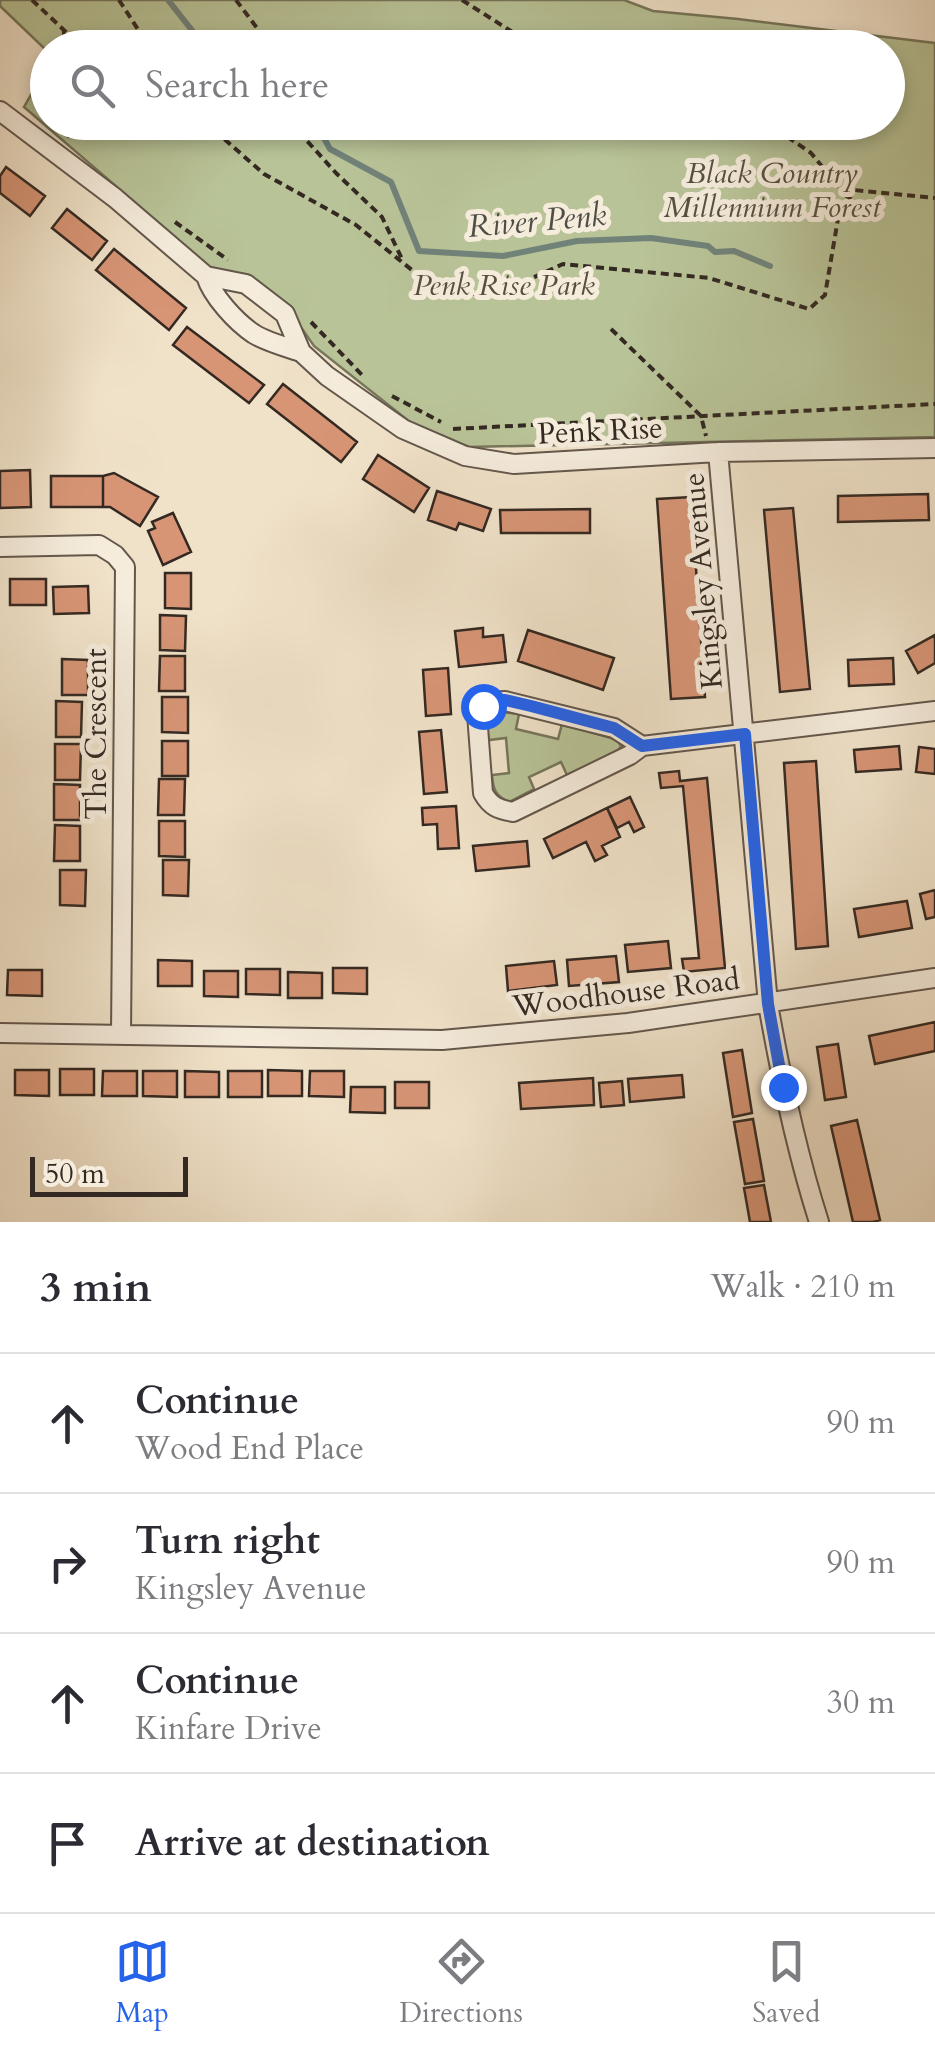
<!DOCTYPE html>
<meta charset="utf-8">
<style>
body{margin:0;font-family:Cardo,serif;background:#f7f7f7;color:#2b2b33}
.scale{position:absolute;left:30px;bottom:25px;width:158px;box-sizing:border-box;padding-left:10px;border:5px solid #342922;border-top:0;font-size:28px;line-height:35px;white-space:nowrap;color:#342922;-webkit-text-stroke:8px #f5ecdc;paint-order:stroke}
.stop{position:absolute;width:30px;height:30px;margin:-22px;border:8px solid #2563eb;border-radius:50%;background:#fff}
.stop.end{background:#2563eb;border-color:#fff;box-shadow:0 2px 10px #0008}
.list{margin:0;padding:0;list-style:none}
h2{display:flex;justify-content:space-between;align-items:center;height:130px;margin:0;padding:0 40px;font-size:42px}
h2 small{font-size:32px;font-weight:400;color:#7c7c81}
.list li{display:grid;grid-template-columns:65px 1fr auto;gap:30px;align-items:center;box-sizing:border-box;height:140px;padding:0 40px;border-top:2px solid #e1e1e2}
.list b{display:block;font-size:38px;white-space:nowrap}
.list p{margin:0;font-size:32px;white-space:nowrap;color:#7c7c81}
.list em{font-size:32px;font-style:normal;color:#7c7c81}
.icon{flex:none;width:55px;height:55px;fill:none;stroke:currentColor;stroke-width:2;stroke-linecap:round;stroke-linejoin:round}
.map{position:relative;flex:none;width:935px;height:1222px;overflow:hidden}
.search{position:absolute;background:#fff;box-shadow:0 5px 15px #0003;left:30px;right:30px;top:30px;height:110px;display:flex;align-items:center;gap:25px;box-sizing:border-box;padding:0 35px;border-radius:55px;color:#7c7c81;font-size:38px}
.sheet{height:690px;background:#fff}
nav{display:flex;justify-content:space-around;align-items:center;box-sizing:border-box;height:140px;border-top:2px solid #e1e1e2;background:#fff;font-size:28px;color:#7c7c81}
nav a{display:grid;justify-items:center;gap:5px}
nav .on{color:#2563eb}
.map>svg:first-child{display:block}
</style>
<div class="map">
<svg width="935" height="1222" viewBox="0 0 935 1222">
<rect width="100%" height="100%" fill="#f0e2c9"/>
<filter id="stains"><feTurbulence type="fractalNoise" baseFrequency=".002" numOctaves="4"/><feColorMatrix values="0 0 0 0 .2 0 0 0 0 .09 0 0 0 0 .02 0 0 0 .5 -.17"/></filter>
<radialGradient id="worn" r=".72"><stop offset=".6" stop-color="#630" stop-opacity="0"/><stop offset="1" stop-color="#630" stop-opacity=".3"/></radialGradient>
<!-- green -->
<path fill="#b8c397" stroke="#76765c" stroke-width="2.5" d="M0 0H624L653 11 738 19 935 43V437L469 447 410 422 314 346 291 313 246 278 211 268 24 107 47 67 48 122H888V48H48L47 51 0 6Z
M501 712 519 714 516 729 558 739 562 724 618 740 621 747 617 751 567 775 561 762 529 777 534 789 509 802C496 796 493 790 492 775L509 773 506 738 489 740 486 725Z"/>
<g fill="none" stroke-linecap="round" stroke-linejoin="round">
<!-- stream -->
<path stroke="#718279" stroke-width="6" d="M168 0 206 48
M315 122 330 149 391 182 419 251 503 256 577 241 651 238 708 246 715 252 734 251 770 266"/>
</g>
<!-- building -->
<path fill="#d79576" stroke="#342922" stroke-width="2.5" d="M6 167 45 196 30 216 0 193V176Z
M67 209 107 241 92 260 52 228Z
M114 249 186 308 169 330 96 270Z
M187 327 264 385 249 403 173 345Z
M283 384 357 442 341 462 267 404Z
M378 455 429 488 414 512 363 479Z
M30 470 31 507 0 508V471Z
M114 473 158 497 140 526 110 507H103V476Z
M51 476H103V507H51Z
M437 491 491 509 483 531 459 523 456 530 428 520Z
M928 494 929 520 838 522V496Z
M691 497 705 697 671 699 657 499Z
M793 508 810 689 780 692 764 510Z
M590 509V533H501L500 510Z
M173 513 191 552 163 565 148 531 155 528 152 522Z
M165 573H191V609L165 608Z
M10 579H46V605H10Z
M88 586 89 613 54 614 53 587Z
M160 615 186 616 185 651 160 650Z
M483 628V637L503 635 506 662 459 667 455 631Z
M528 630 614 658 603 690 518 661Z
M935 635V663L918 673 906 651Z
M160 656H185V691H159Z
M893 658 894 684 849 686 848 660Z
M62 659 88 660V695H62Z
M448 668 451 714 426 716 423 670Z
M162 697H188V733L162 732Z
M56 701 82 702 81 737H56Z
M441 730 447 792 424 794 419 732Z
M162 741H188V776H162Z
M55 744H81L80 780H55Z
M899 746 901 769 856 772 854 750Z
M919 747 935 749V774L916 772Z
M816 761 828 946 796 949 784 763Z
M679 771 680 781 707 778 725 968 684 972 682 959 699 958 683 786 661 788 659 773Z
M159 779H185L184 815H158Z
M54 784 80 785V820H54Z
M630 797 644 827 634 832 629 822 617 828 607 808Z
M456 806 459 848 438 849 437 824 423 825 422 808Z
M607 808 620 837 602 846 607 855 595 861 586 842 553 858 544 839Z
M159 821H185V857L159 856Z
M55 825 80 826V861H54Z
M527 841 529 866 476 871 473 846Z
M163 860H189L188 896 163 895Z
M60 870H86L85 906 60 905Z
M935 890V917L926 919 920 894Z
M907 901 912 928 859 937 854 909Z
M668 941 671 968 628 972 625 945Z
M616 956 619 982 569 986 567 960Z
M158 960 192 961V986H158Z
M554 961 557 985 508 991 506 966Z
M333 968H367V994L333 993Z
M246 969H280V995L246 994Z
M8 970H42V996L7 995Z
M204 971H238V997L204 996Z
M288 972 322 973V998H288Z
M935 1022V1051L875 1064 869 1036Z
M838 1044 846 1097 825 1100 817 1047Z
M742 1050 752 1113 733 1117 723 1053Z
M60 1069H94V1095H60Z
M15 1070H49V1096L15 1095Z
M268 1070 302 1071V1096H268Z
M103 1071H137V1096H102Z
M143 1071H177V1097L143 1096Z
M185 1071 219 1072V1097H185Z
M228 1071H262V1097H228Z
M310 1071H344V1097L309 1096Z
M682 1075 684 1097 630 1102 628 1079Z
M593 1078 594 1105 521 1109 519 1083Z
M622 1081 624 1105 601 1107 599 1083Z
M395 1082H429V1108H395Z
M351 1087H385V1113L350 1112Z
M753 1119 764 1181 745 1184 734 1122Z
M857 1120 880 1220 873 1222H853L831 1126Z
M764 1185 771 1222H750L744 1188Z"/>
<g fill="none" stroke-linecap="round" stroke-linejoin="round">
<!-- minor casing -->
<g stroke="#63574c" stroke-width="22">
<path id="minor" d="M0 111 115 198 206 276C212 296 236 322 254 334 267 342 286 347 301 352
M206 276 246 284 285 314 301 352 327 376 403 429 465 456 514 464 718 452 935 448
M718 452 768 1004C781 1078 796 1150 819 1222
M0 547 99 545 115 555 125 567 121 1035
M642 746 614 728 505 701C492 701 485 704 477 714L483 793C491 807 498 809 513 812L630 755 642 746 935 711
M0 1033 442 1040 628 1023 935 978"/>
</g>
<!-- path -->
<path stroke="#342922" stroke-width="4" stroke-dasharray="8 5" stroke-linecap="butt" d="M32 0 83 48
M119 0 150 48
M236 0 272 48
M462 0 525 40
M64 48V31
M505 48 525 40 537 48
M205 122 264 174 356 225 443 295 499 293 563 264 709 278 809 309 825 295 838 219 854 190 935 198
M290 122 336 173 382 217 402 259
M766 122 811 153 849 199
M67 136 157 127 166 122
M175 222 228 260
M311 322 364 377
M611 329 701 416 706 436
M392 396 441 422
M453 429 935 404"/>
<!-- minor -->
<use href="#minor" stroke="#f5ecdc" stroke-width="18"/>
</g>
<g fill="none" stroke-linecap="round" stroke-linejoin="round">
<!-- route -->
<path stroke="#2563eb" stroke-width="12" d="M483 706 494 701 505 700 531 706 614 728 642 746 745 734 768 1004 783 1087"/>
</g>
<g text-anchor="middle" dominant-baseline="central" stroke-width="10" stroke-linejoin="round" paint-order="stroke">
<!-- park labels -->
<g font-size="30" font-style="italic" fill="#55503f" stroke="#f5ecdc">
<text x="772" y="173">Black Country<tspan x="772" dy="34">Millennium Forest</tspan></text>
<text x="504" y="285">Penk Rise Park</text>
</g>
<!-- street labels -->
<g font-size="30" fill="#342922" stroke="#f5ecdc">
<text transform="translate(600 431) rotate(-3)">Penk Rise</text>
<text transform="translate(703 581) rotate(-95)">Kingsley Avenue</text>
<text transform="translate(96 734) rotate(-90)">The Crescent</text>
<text transform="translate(626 993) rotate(-7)">Woodhouse Road</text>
</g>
<!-- water labels -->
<g font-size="32" font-style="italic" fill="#4e4e46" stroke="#f5ecdc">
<text transform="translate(537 221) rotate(-5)">River Penk</text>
</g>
</g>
<rect width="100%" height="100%" filter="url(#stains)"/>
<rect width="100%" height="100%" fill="url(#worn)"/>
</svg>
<div class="scale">50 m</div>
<div class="stop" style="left:483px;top:706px"></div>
<div class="stop end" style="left:783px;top:1087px"></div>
<div class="search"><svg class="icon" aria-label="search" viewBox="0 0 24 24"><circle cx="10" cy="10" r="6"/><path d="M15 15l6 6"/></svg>Search here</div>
</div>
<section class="sheet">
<h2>3 min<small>Walk · 210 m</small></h2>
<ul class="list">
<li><svg class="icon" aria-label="ahead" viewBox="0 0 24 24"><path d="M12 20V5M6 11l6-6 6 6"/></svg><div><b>Continue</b><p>Wood End Place</p></div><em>90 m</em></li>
<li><svg class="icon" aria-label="right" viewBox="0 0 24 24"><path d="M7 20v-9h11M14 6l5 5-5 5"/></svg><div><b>Turn right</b><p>Kingsley Avenue</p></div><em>90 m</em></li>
<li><svg class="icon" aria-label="ahead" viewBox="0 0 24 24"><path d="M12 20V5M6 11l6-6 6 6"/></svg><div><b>Continue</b><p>Kinfare Drive</p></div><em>30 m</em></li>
<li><svg class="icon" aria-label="arrive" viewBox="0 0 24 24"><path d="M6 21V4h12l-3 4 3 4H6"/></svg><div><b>Arrive at destination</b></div></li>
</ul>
</section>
<nav>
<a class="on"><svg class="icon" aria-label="map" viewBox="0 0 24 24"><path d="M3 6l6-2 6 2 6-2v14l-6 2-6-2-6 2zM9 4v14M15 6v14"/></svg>Map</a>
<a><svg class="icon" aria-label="directions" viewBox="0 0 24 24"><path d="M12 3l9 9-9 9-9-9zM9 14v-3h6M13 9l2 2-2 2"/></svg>Directions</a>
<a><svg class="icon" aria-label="saved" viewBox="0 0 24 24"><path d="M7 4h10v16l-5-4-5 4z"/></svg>Saved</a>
</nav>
